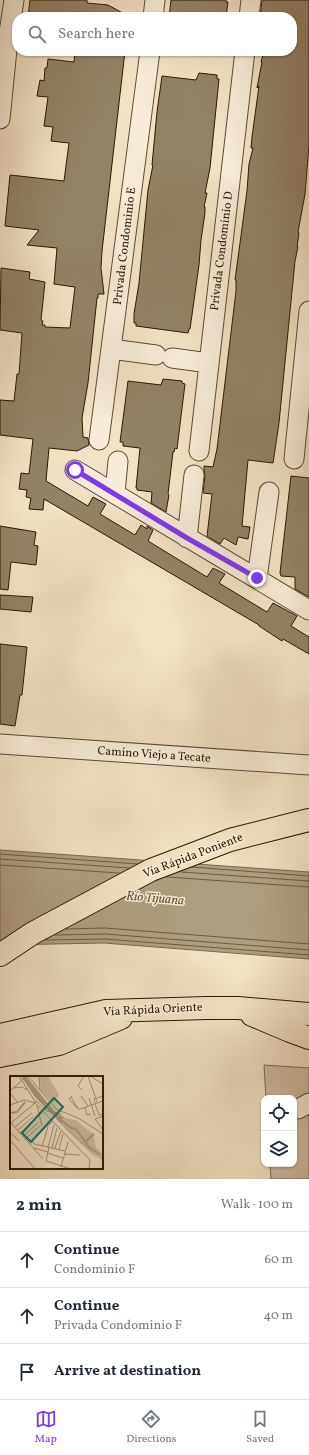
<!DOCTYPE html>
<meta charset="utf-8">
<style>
body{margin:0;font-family:Vollkorn,serif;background:#f6f6f7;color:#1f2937}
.controls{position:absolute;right:12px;bottom:12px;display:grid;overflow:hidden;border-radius:8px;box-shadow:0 1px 3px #0004}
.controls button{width:36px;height:36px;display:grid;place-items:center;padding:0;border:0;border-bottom:1px solid #e0e1e3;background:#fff;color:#1f2937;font:20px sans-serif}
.stop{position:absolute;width:12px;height:12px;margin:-9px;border:3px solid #7c3aed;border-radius:50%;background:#fff}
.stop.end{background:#7c3aed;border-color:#fff;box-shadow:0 1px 4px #0008}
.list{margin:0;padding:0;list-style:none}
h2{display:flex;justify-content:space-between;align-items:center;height:52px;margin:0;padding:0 16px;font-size:17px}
h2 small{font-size:13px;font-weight:400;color:#747a83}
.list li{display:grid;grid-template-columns:26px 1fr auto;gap:12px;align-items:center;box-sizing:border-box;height:56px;padding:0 16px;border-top:1px solid #e0e1e3}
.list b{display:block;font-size:15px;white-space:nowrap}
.list p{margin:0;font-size:13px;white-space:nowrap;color:#747a83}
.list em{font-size:13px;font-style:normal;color:#747a83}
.icon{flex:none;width:22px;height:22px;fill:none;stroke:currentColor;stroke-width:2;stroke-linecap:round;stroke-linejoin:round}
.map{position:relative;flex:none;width:309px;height:1179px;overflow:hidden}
.search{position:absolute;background:#fff;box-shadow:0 1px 3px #0004;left:12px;right:12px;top:12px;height:44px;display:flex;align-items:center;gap:10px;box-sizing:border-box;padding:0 14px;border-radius:16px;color:#747a83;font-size:15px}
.sheet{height:220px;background:#fff}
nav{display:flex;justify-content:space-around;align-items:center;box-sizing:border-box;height:56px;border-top:1px solid #e0e1e3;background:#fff;font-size:11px;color:#747a83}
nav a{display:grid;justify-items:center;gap:2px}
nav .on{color:#7c3aed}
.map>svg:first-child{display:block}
</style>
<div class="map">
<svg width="309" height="1179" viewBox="0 0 309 1179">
<rect width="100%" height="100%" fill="#f1e2c5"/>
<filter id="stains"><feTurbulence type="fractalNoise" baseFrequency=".005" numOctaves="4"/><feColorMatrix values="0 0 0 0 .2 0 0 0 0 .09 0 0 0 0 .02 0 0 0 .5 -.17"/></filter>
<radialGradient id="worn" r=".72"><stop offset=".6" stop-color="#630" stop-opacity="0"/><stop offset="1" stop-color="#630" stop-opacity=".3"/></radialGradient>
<!-- green -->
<path fill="#cfc0a4" stroke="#7c6c54" d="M264 1065 309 1068V1179H271L270 1164H294V1098H266Z"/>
<!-- water -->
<path fill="#ad9e83" stroke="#796950" d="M0 850 309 872V959L104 943 0 945Z"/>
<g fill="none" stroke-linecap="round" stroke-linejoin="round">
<!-- shore -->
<path stroke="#6c5c43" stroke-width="1" d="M0 854 138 864
M0 859 129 868
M0 865 119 873
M192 867 309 876
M181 872 309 881
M167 877 309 887
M66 929 105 928 309 944
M55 935 105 934 309 950
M45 940 105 939 309 955"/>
</g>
<!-- building -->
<path fill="#918268" stroke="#2a1903" d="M30 0H87V3L108 5 130 17H28Z
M171 0H226V2H228L226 17H169Z
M262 0H309V145L305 194 298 232 299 233 297 247H298L295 261 279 423 273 463 248 460 242 526 250 527 248 539 238 537 236 545 224 538 220 544 207 536 212 494 203 493 205 476 204 470V466L213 467 217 449 236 291V280H235L247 191 249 164 253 148H251L252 137 259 86 257 88 262 62H261L264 51H292V17H260Z
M75 51H125L102 251 101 268 104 294H98V298H97L88 383 82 418 83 437 88 438 89 445 77 451 49 448 46 481 88 506 93 497 106 504 100 514 135 535 141 525 147 529V526L153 530 148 541 207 577 213 568 225 574 219 583 267 612 273 603 297 616 291 626 309 637V654L283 639 282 641 259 626V625L44 499 43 510 29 509 31 498 26 497 27 490 19 489 21 473 29 474 33 439 0 435V400L14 401 17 374H19L22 333 0 330 1 268 30 272 29 279 45 282 41 320 43 321 42 325H45V327L70 328 75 287 54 284 57 248 27 245 39 230 5 226 10 175 64 181 69 143 51 141 53 127 44 126 48 97 37 96 40 80 44 81 45 68H47L48 59 74 62Z
M199 73 217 75V79H219L210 168 205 193H207L204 207H205V213L201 240 199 265 190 329H189L188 333 136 326V323H134V314L139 283 148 190 153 165H152L157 112 162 76 196 80Z
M163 379 182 381V383L185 384 177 449 175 448 174 452H173L168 494 169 495 166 512 151 503 152 492 137 490V488H136L140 448 123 446V442H120L128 381 161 385Z
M291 476 309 478V597L295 589V577L281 576 280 573Z
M0 526 36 532 34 545 38 546 36 565 11 562 8 590 0 589Z
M0 595 33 597 31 612 0 609Z
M0 644 27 647 22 695H20L15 726 0 724Z"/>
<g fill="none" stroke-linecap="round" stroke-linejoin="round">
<!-- minor casing -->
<g stroke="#5c4b34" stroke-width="21">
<path id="minor" d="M153 17 155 0
M249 17 251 0
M0 119 8 39 14 0
M111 349 156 355
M172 358 209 363
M99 440 150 51
M199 451 245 51
M294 459 309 311
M75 470 309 610
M115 493 118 461
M187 538 194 475
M257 578 269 492
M0 744 309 765
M298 1109 309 1103"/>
</g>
<!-- highway casing -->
<g stroke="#2a1903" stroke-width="24">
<path id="highway" d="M0 955 33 933 151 870 230 840 309 820
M252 1015 290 1031 309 1038
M0 1035 106 1011 207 1008H238L309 1014
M0 1056 59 1044 121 1018"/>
</g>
<!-- minor -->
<use href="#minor" stroke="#f6ecd9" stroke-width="19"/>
<!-- highway -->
<use href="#highway" stroke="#f1e2c5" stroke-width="22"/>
</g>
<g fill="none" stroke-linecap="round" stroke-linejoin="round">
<!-- route -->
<path stroke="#7c3aed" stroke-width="5" d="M75 470 187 538 257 578"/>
</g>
<g text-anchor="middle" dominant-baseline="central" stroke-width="3" stroke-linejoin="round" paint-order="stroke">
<!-- street labels -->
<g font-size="12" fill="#2a1903" stroke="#f6ecd9">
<text transform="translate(125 246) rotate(-83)">Privada Condominio E</text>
<text transform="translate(222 251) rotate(-83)">Privada Condominio D</text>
<text transform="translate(154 755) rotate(4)">Camino Viejo a Tecate</text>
<text transform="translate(193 856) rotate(-21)">Vía Rápida Poniente</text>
<text transform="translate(153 1010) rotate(-3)">Vía Rápida Oriente</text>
</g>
<!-- water labels -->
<g font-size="13" font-style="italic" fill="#5e4e36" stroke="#f6ecd9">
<text transform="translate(155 899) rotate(5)">Río Tijuana</text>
</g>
</g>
<!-- overview -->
<g transform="translate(10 1076)">
<rect width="93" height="93" fill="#f1e2c5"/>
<path d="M30 0H38L49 19 43 27 31 15ZM55 42 66 44 83 58 86 71 93 78V86L52 48V43Z" fill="#cfc0a4"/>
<path d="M11 0H16L44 35 55 42 52 43V48L80 74 88 83 57 54 25 21Z" fill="#ad9e83"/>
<path fill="none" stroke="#ad9e83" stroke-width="2" d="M0 37 7 36 15 26M50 43 61 52 66 53 79 71 90 79M75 66 84 58"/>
<path fill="none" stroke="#a19277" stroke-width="1" d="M9 0 26 27M18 0 46 33 68 42 93 58M29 0 30 14M78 0 87 26M80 0 93 8M4 12 12 11 17 14M72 14 68 10 74 0M0 15 17 0M0 17 8 27M62 20 59 23 67 32M71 20 78 30M61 21 68 33H70M79 22 85 40M26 25 37 35 52 38M85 27 84 23 93 20M85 28 89 39 93 38M0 29 14 24 25 27 80 84 79 93M27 29 32 50M75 31 77 39 81 38M70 33 93 25M93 40 85 43 93 54M1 47 33 83M1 47 25 27M5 51 22 37M8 54 23 41M0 56 9 65M10 57 25 44M13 60 28 47M15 63 30 50M0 64 25 93M22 64 24 68 55 75M18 67 43 45M32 70 38 51M38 71 44 49M39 71 36 85 61 93M24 72 38 76M42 72 47 52M45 72 51 55M49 73 53 58M37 77 53 82M54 78 70 79M51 91 58 66"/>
<path fill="#0f766e" fill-opacity="0.15" stroke="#0f766e" stroke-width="2" d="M44 22 53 31 21 66 12 57Z"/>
<rect width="93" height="93" fill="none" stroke="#2a1903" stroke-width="2"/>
</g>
<rect width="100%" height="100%" filter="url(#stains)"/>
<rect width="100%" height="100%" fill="url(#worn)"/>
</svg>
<div class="controls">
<button><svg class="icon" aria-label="locate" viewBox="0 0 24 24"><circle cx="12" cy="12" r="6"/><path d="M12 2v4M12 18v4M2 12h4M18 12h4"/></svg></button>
<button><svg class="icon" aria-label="layers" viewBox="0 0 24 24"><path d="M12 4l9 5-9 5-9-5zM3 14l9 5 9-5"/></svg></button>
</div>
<div class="stop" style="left:75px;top:470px"></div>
<div class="stop end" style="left:257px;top:578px"></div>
<div class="search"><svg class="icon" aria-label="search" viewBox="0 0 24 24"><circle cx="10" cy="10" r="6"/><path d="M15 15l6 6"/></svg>Search here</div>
</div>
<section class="sheet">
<h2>2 min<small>Walk · 100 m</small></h2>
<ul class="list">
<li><svg class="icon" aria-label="ahead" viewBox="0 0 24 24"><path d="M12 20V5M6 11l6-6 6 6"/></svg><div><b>Continue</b><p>Condominio F</p></div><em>60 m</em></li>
<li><svg class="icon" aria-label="ahead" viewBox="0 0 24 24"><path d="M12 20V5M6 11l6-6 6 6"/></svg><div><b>Continue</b><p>Privada Condominio F</p></div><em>40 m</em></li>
<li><svg class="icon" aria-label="arrive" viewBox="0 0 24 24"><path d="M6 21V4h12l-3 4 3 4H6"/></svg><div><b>Arrive at destination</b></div></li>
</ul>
</section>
<nav>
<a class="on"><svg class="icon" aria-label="map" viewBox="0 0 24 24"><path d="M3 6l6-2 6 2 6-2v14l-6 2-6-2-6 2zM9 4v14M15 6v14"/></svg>Map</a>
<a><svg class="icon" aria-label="directions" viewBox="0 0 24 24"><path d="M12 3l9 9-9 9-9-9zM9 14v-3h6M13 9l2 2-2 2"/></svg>Directions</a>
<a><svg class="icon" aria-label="saved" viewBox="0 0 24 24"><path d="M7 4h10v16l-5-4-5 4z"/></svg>Saved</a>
</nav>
